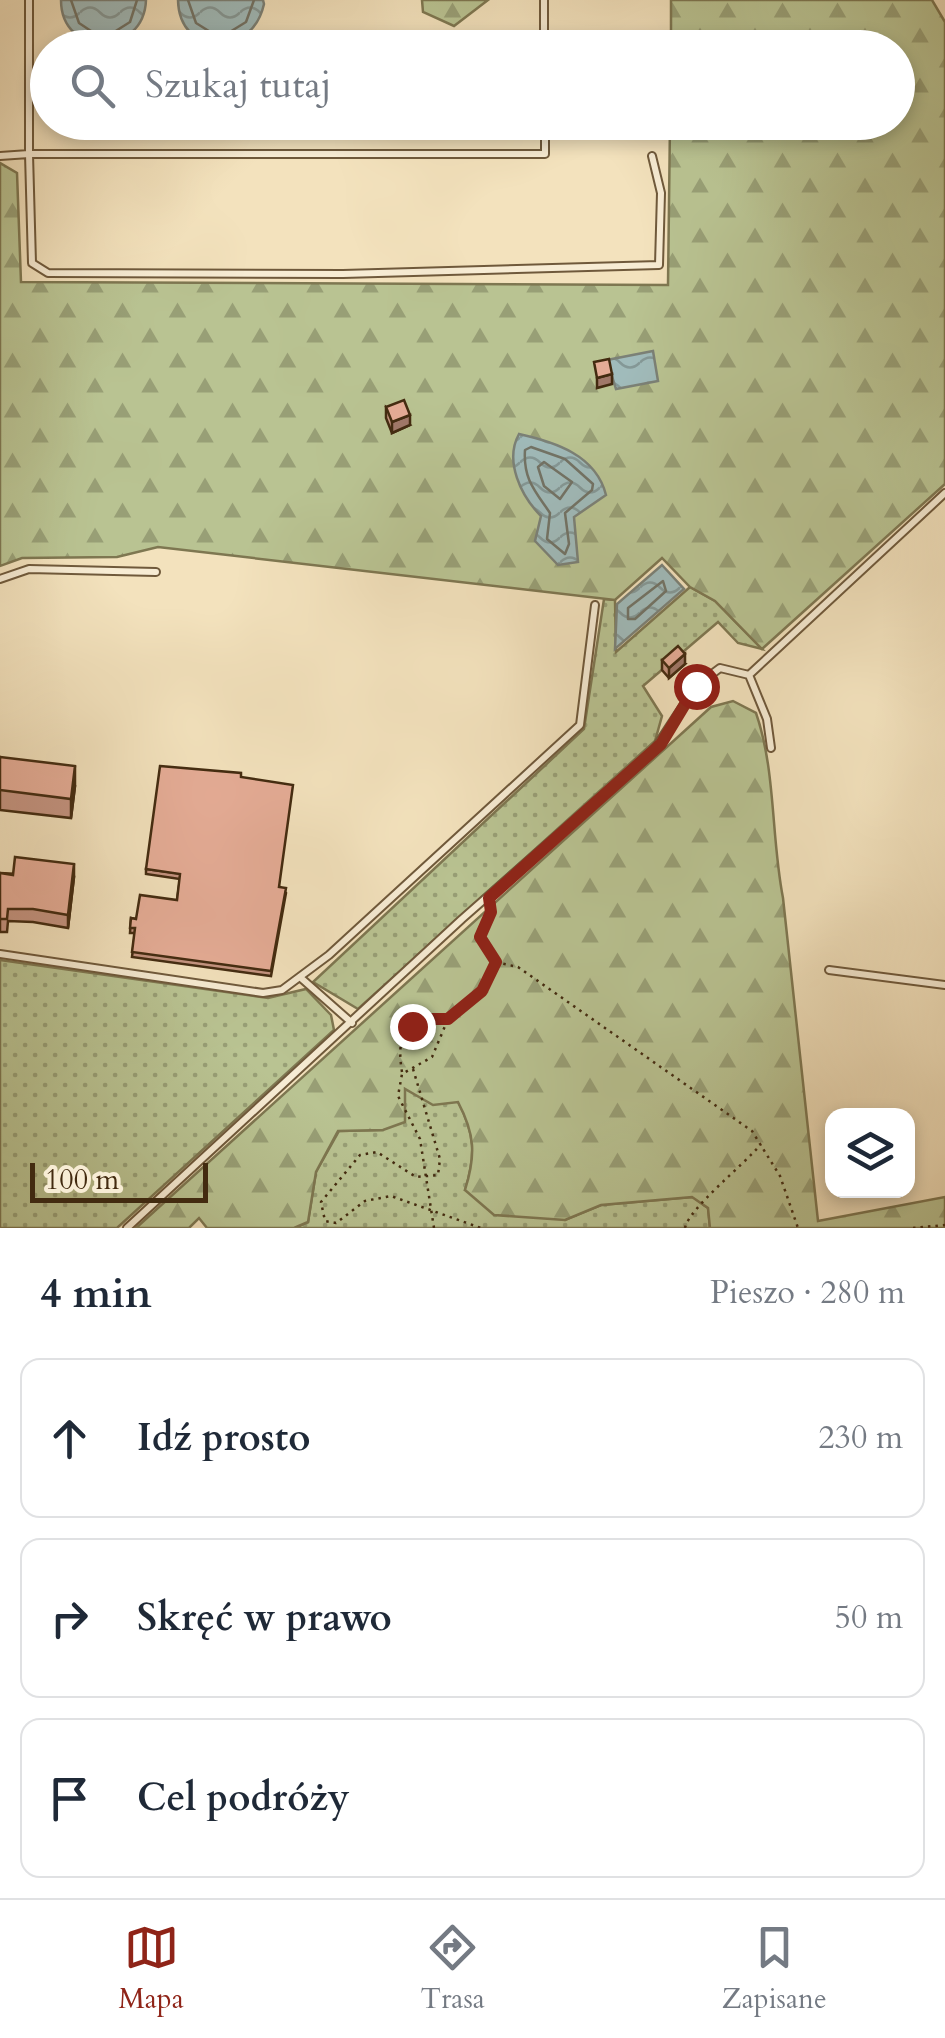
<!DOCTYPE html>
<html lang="pl">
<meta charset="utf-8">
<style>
body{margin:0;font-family:Cardo,serif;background:#f6f6f7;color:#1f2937}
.controls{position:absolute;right:30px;bottom:30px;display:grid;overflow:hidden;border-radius:20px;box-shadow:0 5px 15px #0003}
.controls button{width:90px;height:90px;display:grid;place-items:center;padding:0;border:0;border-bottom:2px solid #e0e1e3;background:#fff;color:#1f2937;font:50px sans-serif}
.scale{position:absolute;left:30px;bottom:25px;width:178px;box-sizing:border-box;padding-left:10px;border:5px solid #432b10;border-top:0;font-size:28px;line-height:35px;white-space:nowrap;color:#432b10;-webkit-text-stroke:8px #f7ecd4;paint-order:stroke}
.stop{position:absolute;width:30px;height:30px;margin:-22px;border:8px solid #8f2418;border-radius:50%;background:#fff}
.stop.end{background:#8f2418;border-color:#fff;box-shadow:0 2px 10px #0008}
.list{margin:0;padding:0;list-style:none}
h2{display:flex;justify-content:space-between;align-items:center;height:130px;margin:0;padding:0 40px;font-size:42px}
h2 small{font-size:32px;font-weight:400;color:#747a83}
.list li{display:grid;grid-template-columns:65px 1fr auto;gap:30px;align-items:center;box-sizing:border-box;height:160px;margin:0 20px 20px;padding:0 20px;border:2px solid #e0e1e3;border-radius:20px}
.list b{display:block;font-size:38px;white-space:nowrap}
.list em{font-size:32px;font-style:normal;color:#747a83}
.icon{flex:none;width:55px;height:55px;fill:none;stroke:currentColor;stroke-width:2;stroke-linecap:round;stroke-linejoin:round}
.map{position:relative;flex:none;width:945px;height:1228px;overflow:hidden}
.search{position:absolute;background:#fff;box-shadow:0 5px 15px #0003;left:30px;right:30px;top:30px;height:110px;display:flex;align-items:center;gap:25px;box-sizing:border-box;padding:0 35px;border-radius:55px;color:#747a83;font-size:38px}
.sheet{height:670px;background:#fff}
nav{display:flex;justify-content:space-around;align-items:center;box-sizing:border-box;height:140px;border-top:2px solid #e0e1e3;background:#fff;font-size:28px;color:#747a83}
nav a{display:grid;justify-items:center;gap:5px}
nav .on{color:#8f2418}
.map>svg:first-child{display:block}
</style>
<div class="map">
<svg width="945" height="1228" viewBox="0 0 945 1228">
<defs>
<pattern id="grass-dots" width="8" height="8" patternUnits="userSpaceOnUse" patternTransform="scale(2.5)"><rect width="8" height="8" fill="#b9c392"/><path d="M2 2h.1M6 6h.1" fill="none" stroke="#989f76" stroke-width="1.8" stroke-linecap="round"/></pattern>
<pattern id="forest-firs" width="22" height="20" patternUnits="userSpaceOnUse" patternTransform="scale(2.5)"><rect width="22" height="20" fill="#b9c392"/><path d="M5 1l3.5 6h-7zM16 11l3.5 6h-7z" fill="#989f76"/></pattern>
<pattern id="water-waves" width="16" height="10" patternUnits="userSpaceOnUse" patternTransform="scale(2.5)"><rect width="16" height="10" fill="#a0bbbb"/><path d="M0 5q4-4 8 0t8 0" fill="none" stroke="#849897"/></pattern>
</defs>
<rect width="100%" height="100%" fill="#f3e2bd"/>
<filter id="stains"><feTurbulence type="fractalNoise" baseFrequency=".002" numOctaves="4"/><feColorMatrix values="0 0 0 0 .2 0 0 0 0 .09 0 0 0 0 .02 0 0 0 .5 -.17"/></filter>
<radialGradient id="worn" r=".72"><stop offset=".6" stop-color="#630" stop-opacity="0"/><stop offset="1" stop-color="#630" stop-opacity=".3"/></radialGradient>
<!-- grass -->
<path fill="url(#grass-dots)" stroke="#7e7751" stroke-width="2.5" d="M690 587 715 601 762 649 738 643 718 622 643 686 662 716 655 741 358 1009 313 982 584 729 604 599 615 600 616 652Z
M0 960 268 998 306 989 331 1015 334 1030 117 1228H0Z
M404 1089 458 1102C475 1134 476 1155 465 1190L565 1220 601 1205 693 1197 708 1208 710 1228H294L308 1222 316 1172 339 1131 383 1130Z"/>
<!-- forest -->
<path fill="url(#forest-firs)" stroke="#7e7751" stroke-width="2.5" d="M422 0H488L454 26 423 12Z
M671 0H932L945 22V484L762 649 715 601 690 587 662 558 615 600 158 547 117 557 22 558 0 566V163L17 173 21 282 668 285 670 123 898 122V48L671 47Z
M733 701 756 713C776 771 771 837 783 898L818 1221 945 1197V1228H710L708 1208 692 1197 601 1205 565 1220 494 1215 465 1190C476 1155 475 1134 458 1102L433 1105 405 1089V1122L383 1130 338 1131 316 1172 308 1222 294 1228H207L199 1218 189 1228H136L711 707Z"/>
<!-- water -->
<path fill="url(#water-waves)" stroke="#7b8177" stroke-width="2.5" d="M61 0H146C144 57 61 58 61 0Z
M178 0H263L264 4C252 59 179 57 178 0Z
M653 351 658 381 616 389 607 360Z
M519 434C555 442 596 455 606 495L574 517 578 562 558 565 535 541 541 516C521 496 504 461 519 434Z
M662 565 684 589 615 649 617 604Z"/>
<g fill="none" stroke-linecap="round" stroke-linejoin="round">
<!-- shore -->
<path stroke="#727366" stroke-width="2.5" d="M71 0 79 23 103 39 130 22 137 0
M188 0 196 23 220 38 246 22 254 0
M531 447 565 459 593 484 592 490 565 513 569 544 565 554 547 539 550 513C535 491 523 479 525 450Z
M544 462 572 482 560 499 544 486 538 467Z
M663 581 666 591 635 619H628V608Z"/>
<!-- service casing -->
<g stroke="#6f593b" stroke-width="10">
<path id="service" d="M29 0V154H545V122
M544 0V48
M0 156 29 154 32 263 48 273 343 274 659 265 661 193 652 156
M0 579 29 569 156 572
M749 675 945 493
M0 954 263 993 282 990 329 955 580 725 595 605
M829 970 945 985
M301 978 352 1023
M127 1228 462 919 654 750 696 686 720 668 749 675 767 719 771 748"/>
</g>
<!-- path -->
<path stroke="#432b10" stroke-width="2.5" stroke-dasharray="2.5 5" stroke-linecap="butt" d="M490 908 481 937 495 962 518 967 752 1131 780 1176 798 1228
M413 1069 440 1159 438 1175 416 1177 377 1152 360 1155 321 1202 325 1221 336 1223 365 1201 391 1196 481 1228
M402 1072C391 1005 435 1032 464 1010 480 998 487 980 495 963
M434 1228 420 1139 398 1096 402 1074 432 1057 448 1019
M685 1228C689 1208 744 1165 761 1144
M913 1228 945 1225"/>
<!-- service -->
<use href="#service" stroke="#f7ecd4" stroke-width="6"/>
</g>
<!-- wall -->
<path fill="#c59481" stroke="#432b10" stroke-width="2.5" d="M386 407 410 425 392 433 386 418Z
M662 660 685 664 669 678 662 670Z
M0 757 75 786 71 818 0 810Z
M146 869 280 887 286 893 271 976 132 957 135 933H130L131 918 136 919 177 900 180 879 146 874Z
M0 873 74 877 68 928 33 922 8 921 7 932H0Z"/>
<!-- shaded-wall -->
<path fill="#a07869" stroke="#432b10" stroke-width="2.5" d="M612 374V384L597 388V378Z
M410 415V425L392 433V422Z
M685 654V664L669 678V668Z
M75 766V786L71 818V799Z
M74 864V877L68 928V915Z"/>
<!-- building -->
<path fill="#e5ac96" stroke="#432b10" stroke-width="2.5" d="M606 44H629V48H606Z
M609 359 612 374 597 378 594 362Z
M404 400 410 415 392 422 386 407Z
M678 646 685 654 669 668 662 660Z
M0 757 75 766 71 799 0 790Z
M160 766 241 773V777L293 785 279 887 286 888 271 971 132 952 135 928H130L131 918 136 919 140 895 177 900 180 874 146 869Z
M15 857 74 864 68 915 33 909H8L7 919H0V873L13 875Z"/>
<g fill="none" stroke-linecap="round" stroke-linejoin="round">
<!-- route -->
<path stroke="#8f2418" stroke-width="12" d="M412 1026 428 1019H448L482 991 496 962 480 937 491 912 489 898 661 744 696 686"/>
</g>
<rect width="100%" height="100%" filter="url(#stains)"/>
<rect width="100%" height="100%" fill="url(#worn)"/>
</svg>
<div class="controls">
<button><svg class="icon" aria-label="layers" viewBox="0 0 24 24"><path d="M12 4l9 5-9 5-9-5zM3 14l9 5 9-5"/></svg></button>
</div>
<div class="scale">100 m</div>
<div class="stop" style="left:696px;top:686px"></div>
<div class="stop end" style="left:412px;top:1026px"></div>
<div class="search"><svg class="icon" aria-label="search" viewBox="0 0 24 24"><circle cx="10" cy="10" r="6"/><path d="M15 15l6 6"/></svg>Szukaj tutaj</div>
</div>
<section class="sheet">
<h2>4 min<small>Pieszo · 280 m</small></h2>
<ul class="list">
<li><svg class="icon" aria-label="ahead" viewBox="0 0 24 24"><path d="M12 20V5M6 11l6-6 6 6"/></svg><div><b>Idź prosto</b></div><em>230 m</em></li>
<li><svg class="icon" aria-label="right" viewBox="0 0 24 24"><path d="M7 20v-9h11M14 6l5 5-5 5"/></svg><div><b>Skręć w prawo</b></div><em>50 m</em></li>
<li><svg class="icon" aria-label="arrive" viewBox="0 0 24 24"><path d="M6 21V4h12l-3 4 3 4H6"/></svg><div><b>Cel podróży</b></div></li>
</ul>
</section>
<nav>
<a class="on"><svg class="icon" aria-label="map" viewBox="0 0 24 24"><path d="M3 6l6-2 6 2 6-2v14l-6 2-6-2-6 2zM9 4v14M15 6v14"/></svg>Mapa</a>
<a><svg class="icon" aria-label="directions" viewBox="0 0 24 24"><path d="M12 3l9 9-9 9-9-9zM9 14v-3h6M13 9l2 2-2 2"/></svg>Trasa</a>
<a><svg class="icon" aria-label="saved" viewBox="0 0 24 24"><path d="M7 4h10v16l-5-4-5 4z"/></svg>Zapisane</a>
</nav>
